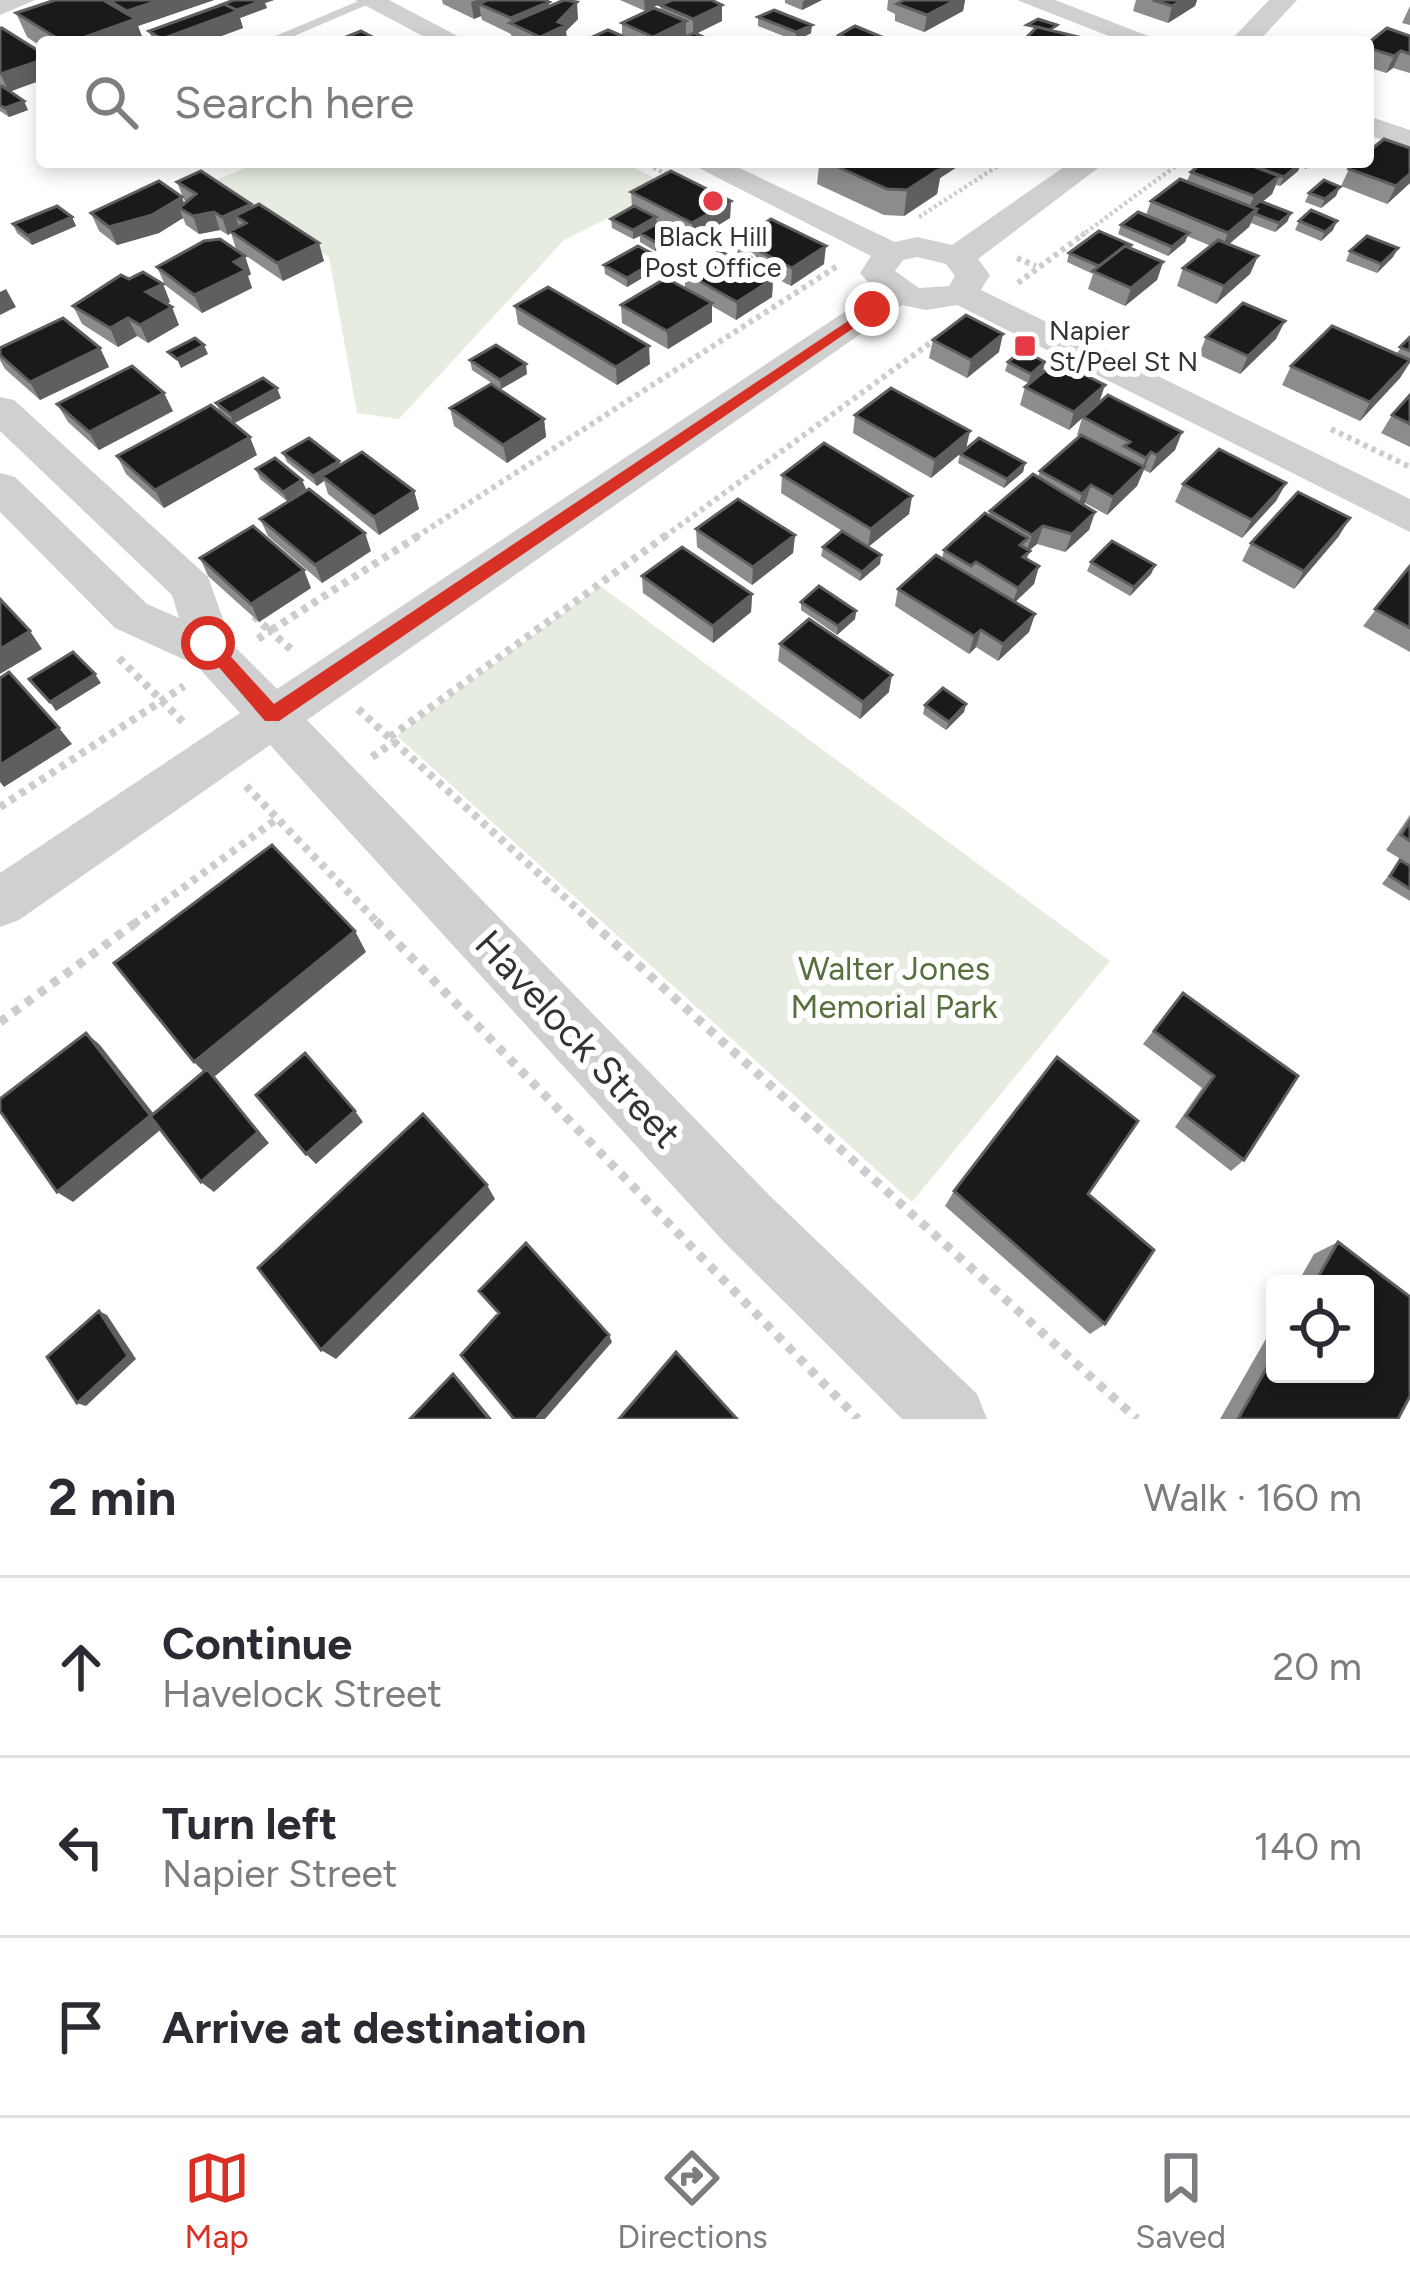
<!DOCTYPE html>
<meta charset="utf-8">
<style>
body{margin:0;font-family:Figtree,sans-serif;background:#f7f7f7;color:#2b2b33}
.controls{position:absolute;right:36px;bottom:36px;display:grid;overflow:hidden;border-radius:12px;box-shadow:0 6px 18px #0003}
.controls button{width:108px;height:108px;display:grid;place-items:center;padding:0;border:0;border-bottom:3px solid #e1e1e2;background:#fff;color:#2b2b33;font:60px sans-serif}
.stop{position:absolute;width:36px;height:36px;margin:-27px;border:9px solid #d93025;border-radius:50%;background:#fff}
.stop.end{background:#d93025;border-color:#fff;box-shadow:0 3px 12px #0008}
.list{margin:0;padding:0;list-style:none}
h2{display:flex;justify-content:space-between;align-items:center;height:156px;margin:0;padding:0 48px;font-size:51px}
h2 small{font-size:39px;font-weight:400;color:#7c7c81}
.list li{display:grid;grid-template-columns:78px 1fr auto;gap:36px;align-items:center;box-sizing:border-box;height:180px;padding:0 48px;border-top:3px solid #e1e1e2}
.list b{display:block;font-size:45px;white-space:nowrap}
.list p{margin:0;font-size:39px;white-space:nowrap;color:#7c7c81}
.list em{font-size:39px;font-style:normal;color:#7c7c81}
.icon{flex:none;width:66px;height:66px;fill:none;stroke:currentColor;stroke-width:2;stroke-linecap:round;stroke-linejoin:round}
.map{position:relative;flex:none;width:1410px;height:1419px;overflow:hidden}
.search{position:absolute;background:#fff;box-shadow:0 6px 18px #0003;left:36px;right:36px;top:36px;height:132px;display:flex;align-items:center;gap:30px;box-sizing:border-box;padding:0 42px;border-radius:12px;color:#7c7c81;font-size:45px}
.sheet{height:696px;background:#fff}
nav{display:flex;justify-content:space-around;align-items:center;box-sizing:border-box;height:168px;border-top:3px solid #e1e1e2;background:#fff;font-size:33px;color:#7c7c81}
nav a{display:grid;justify-items:center;gap:6px}
nav .on{color:#d93025}
.map>svg:first-child{display:block}
</style>
<div class="map">
<svg width="1410" height="1419" viewBox="0 0 1410 1419">
<rect width="100%" height="100%" fill="#fff"/>
<!-- green -->
<path fill="#e6ecdf" d="M259 162H623L672 187 564 240 399 419 357 413 329 257 207 184Z
M600 586 1110 961 912 1202 397 736Z"/>
<g fill="none" stroke-linecap="round" stroke-linejoin="round">
<!-- path-far3 -->
<path stroke="#cdcdcd" stroke-width="4.5" stroke-dasharray="3 3" stroke-linecap="butt" d="M643 162 670 176
M919 217 1004 162
M1081 236 1181 162"/>
<!-- path-far2 -->
<path stroke="#cdcdcd" stroke-width="6" stroke-dasharray="4.5 4.5" stroke-linecap="butt" d="M1017 258 1036 266
M1018 283 1085 233
M1331 429 1410 467
M416 537 839 265
M664 537 937 338"/>
<!-- path-far1 -->
<path stroke="#cdcdcd" stroke-width="8" stroke-dasharray="6 6" stroke-linecap="butt" d="M254 616 270 631 421 534
M258 639 270 631 293 651
M119 658 185 724
M358 709 594 924
M390 737 668 534
M372 757 395 741
M246 786 379 924
M0 807 184 686
M134 924 278 818"/>
<!-- path -->
<path stroke="#cdcdcd" stroke-width="9" stroke-dasharray="8 8" stroke-linecap="butt" d="M376 921 858 1419
M590 921 1137 1419
M0 1022 138 921"/>
<!-- service -->
<path fill="#d0d0d0" fill-rule="evenodd" d="M361 0 376 1 280 42H261Z"/>
<!-- minor -->
<path fill="#d0d0d0" fill-rule="evenodd" d="M0 0H35L0 15Z
M355 0H389L469 42H434Z
M1017 0H1055L1164 42H1124Z
M1269 0H1297L1258 42H1229Z
M1368 116 1410 130V149L1368 135Z
M687 162H727L895 242 917 237 952 245 1071 162H1106L978 259 990 275 981 290 1410 499V532L957 305 926 310 902 305 307 720 770 1196 977 1394 987 1419H902L724 1242 270 745 19 920 0 927V873L240 713 196 665 115 628 0 512V473L15 477 147 604 179 618 172 595 0 431V397L14 400 208 577 232 644 277 689 876 291 860 273 871 256ZM917 257 946 264 955 276 949 286 919 288 895 271 903 260Z"/>
</g>
<!-- wall -->
<path fill="#8c8c8c" d="M55 0H214L138 26 144 42H42V47L27 37 16 13Z
M234 0H274L265 3 267 8 240 18 243 28 205 42H153L149 31Z
M442 0H544L549 2V6L578 19 566 31 567 42H517L512 40 511 34 482 20 481 16 474 19 443 4Z
M620 0H668L645 11Z
M785 0H822L802 10 785 3Z
M888 0H965L963 11 924 32 895 21V14L887 10Z
M1136 0H1197L1195 6 1168 23 1133 11Z
M660 5 722 21 696 34 708 42H581L622 36V23L661 11Z
M1410 6V25L1402 23Z
M758 17 811 33 796 41 758 26Z
M0 28 10 92 28 110 9 117 0 111Z
M839 35 888 42H838Z
M1410 36V73L1393 68 1386 73 1368 67V43Z
M1410 148V183L1387 204 1341 186 1349 169Z
M811 162H958L957 167 940 178 937 194 904 216 884 215 817 184 819 166Z
M1203 162H1314L1306 169 1300 166 1298 171 1280 186 1276 185 1272 194 1262 202 1291 213 1287 222 1275 232 1251 223 1249 227 1229 244 1258 256 1250 274 1216 304 1177 286 1183 268 1211 246 1187 236 1185 242 1168 256 1118 234 1121 225 1146 215 1151 201 1187 181 1191 172Z
M177 182 252 208 324 261 283 281 236 249 231 233 228 235 220 230 199 234 186 225 183 218 159 233 117 245 99 231 91 213 185 203 187 202 184 200Z
M631 192 731 201 730 218 692 241 676 232V239L655 251 640 242V236L633 239 612 228 611 219 632 207Z
M1309 193 1336 196 1321 208 1305 202Z
M72 217 76 226 32 245 17 233 13 224Z
M1299 221 1333 230 1321 241 1295 230Z
M738 240 824 264 791 286 737 258Z
M1131 245 1130 248 1163 262 1157 280 1125 306 1088 289 1093 274 1067 262 1069 253Z
M1398 248 1393 257 1377 273 1346 261 1350 251Z
M604 265 661 267 627 287 605 274Z
M157 267 251 274 248 276 252 288 202 313 165 285Z
M685 273 773 279 772 297 736 320 712 306V322L668 349 622 323 621 305 685 289Z
M129 279 163 284 170 302 166 304 179 325 148 343 137 336 118 347 82 324 73 306Z
M515 306 650 364 617 385 518 324Z
M1206 337 1276 339 1240 374 1199 355Z
M1410 337V363L1400 378 1360 421 1282 385 1291 366 1396 354Z
M933 340 999 352 967 378 929 358Z
M0 348H100L109 367 40 400 5 369 0 360Z
M470 360 527 374 501 389 472 370Z
M1008 362H1045L1043 371 1028 383 1005 371Z
M1025 387 1099 403 1182 432 1175 450 1150 473 1144 470 1137 486 1107 515 1085 503 1083 504 1095 512 1089 530 1065 552 1037 544 1030 550 1027 559 1039 566 1034 584 1015 602 1035 614 1029 632 998 661 976 647 969 654 895 606 898 589 942 558 944 550 989 515 990 511 1038 477 1040 471 1079 436 1077 435 1082 418 1069 430 1020 405Z
M1410 395V447L1381 433 1392 415Z
M281 398 233 423 257 455 164 508 126 474 117 456 220 412 216 403Z
M57 404 173 411 99 450 68 422Z
M450 408 544 419 546 437 507 463 454 426Z
M855 415 966 449 1025 463 1023 472 1004 488 958 463 960 454 931 478 853 433Z
M283 453 339 461 340 465 414 491 419 509 379 535 328 494 324 481 317 486 287 462Z
M256 469 306 489 287 501 260 479Z
M782 475 912 496 909 514 868 547 781 493Z
M1286 483 1276 501 1242 538 1175 502 1183 484Z
M260 519 371 551 322 583 268 536Z
M696 529 795 535 793 553 752 585 697 547Z
M1339 536 1294 589 1242 561 1251 543Z
M823 547 881 555 880 564 860 581 821 556Z
M200 558 311 588 259 622 208 576Z
M1091 562 1155 565 1151 574 1130 596 1087 571Z
M1410 566V652L1363 626Z
M642 576 752 594 751 612 713 643 643 593Z
M801 602 856 611 855 619 837 635 801 610Z
M780 644 889 692 860 719 778 661Z
M966 704 964 712 946 730 923 714 925 705Z
M1410 815V865L1386 850Z
M1400 860 1410 866V901L1382 884Z
M1183 993 1244 1160 1231 1171 1175 1127 1202 1088 1143 1044Z
M954 1191 1088 1194 1105 1324 1090 1334 945 1206Z
M1338 1242 1410 1297V1396L1398 1419H1220L1275 1323V1374H1365V1284H1297L1314 1254Z"/>
<!-- shaded-wall -->
<path fill="#5f5f5f" d="M161 0H214L138 26 144 42H71L131 21 127 11Z
M261 0H274L265 3 267 8 240 18 243 28 205 42H163L162 39Z
M477 0H513L479 4 481 16 474 19 471 2Z
M644 0H668L645 11Z
M806 0H822L802 10 803 1Z
M956 0H965L963 11 924 32 927 15Z
M1183 0H1197L1195 6 1168 23 1172 6Z
M549 2 550 19 512 24 511 18Z
M577 2 578 19 566 31 567 42H540V37L558 22Z
M722 5V21L693 35V19Z
M686 21V38L678 42H653V37Z
M812 25 811 33 796 41V32Z
M1401 51 1393 68 1386 73 1394 56Z
M42 60V80L9 92 1 75Z
M24 101 28 110 9 117 5 108Z
M928 162H958L957 167 940 178 937 194 904 216 907 190Z
M1302 162 1298 171 1280 186 1284 177Z
M1410 174V183L1387 204 1396 186Z
M1279 176 1272 194 1250 212 1248 211 1254 196Z
M1340 187 1336 196 1321 208 1325 199Z
M182 197 188 214 179 208 183 218 159 233 117 245 109 227Z
M731 201 730 218 692 241V223Z
M251 204 257 221 246 223 235 216 240 229 230 231 231 233 228 235 222 217Z
M1257 209 1249 227 1221 251 1228 233Z
M214 212 220 230 199 234 193 216Z
M1291 213 1287 222 1275 232 1279 223Z
M72 217 76 226 32 245 28 236Z
M656 217 657 226 640 233V236L633 239V230Z
M1337 221 1333 230 1321 241 1325 232Z
M675 230 676 239 655 251V242Z
M1189 233 1185 242 1168 256 1172 247Z
M319 243 324 261 283 281 277 263Z
M826 246 824 264 791 286 792 268Z
M1398 248 1393 257 1377 273 1381 264Z
M245 256 251 274 248 276 252 288 202 313 194 295 234 262Z
M1258 256 1250 274 1216 304 1224 286Z
M661 258V267L627 287V278Z
M1163 262 1157 280 1125 306 1131 288Z
M773 279 772 297 736 320 737 302Z
M163 284 170 302 154 310 146 292Z
M6 289 16 307 0 315V292Z
M712 303V322L668 349 667 331Z
M172 307 179 325 148 343 140 325Z
M128 318 137 336 118 347 110 328Z
M1285 321 1276 339 1240 374 1248 356Z
M1003 334 999 352 967 378 971 360Z
M204 345 208 354 181 368 177 359Z
M649 346 650 364 617 385 616 367Z
M100 348 109 367 40 400 30 382Z
M1410 361 1400 378 1360 421 1370 402Z
M1045 362 1043 371 1028 383 1031 374Z
M526 364 527 374 501 389 500 380Z
M1105 385 1099 403 1069 430 1074 412Z
M277 388 281 398 233 424 230 414Z
M164 393 173 411 99 450 89 432Z
M544 419 546 437 507 463 503 445Z
M970 431 966 449 931 478 935 460Z
M1182 432 1175 450 1150 473 1157 455Z
M250 437 257 455 164 508 155 490Z
M1151 452 1137 486 1107 515 1113 497 1141 470 1146 458Z
M339 461 342 471 322 476 324 481 317 486 313 476Z
M1025 463 1023 472 1004 488 1007 479Z
M302 480 306 489 287 501 283 492Z
M1286 483 1276 501 1242 538 1252 520Z
M1091 485 1085 503 1076 512 1082 494Z
M414 491 419 509 379 535 374 517Z
M912 496 909 514 868 547 871 529Z
M1095 512 1089 530 1065 552 1072 534Z
M1350 518 1339 536 1294 589 1304 571Z
M1043 526 1037 544 1026 553 1032 535Z
M365 533 371 551 322 583 315 565Z
M795 535 793 553 752 585 753 567Z
M881 555 880 564 860 581 862 572Z
M1155 565 1151 574 1130 596 1134 587Z
M1039 566 1034 584 1012 605 1018 588Z
M304 570 311 588 259 622 251 604Z
M752 594 751 612 713 643V626Z
M856 611 855 619 837 635 838 626Z
M1035 614 1029 632 998 661 1003 644Z
M981 630 976 647 969 654 974 636Z
M30 631 42 649 0 674V649Z
M95 674 101 683 56 711 50 702Z
M892 675 889 692 860 719 863 702Z
M966 704 964 712 946 730 949 722Z
M59 728 72 744 4 787 0 782V765Z
M355 931 366 952 214 1077 269 1143 214 1192 201 1182 211 1079 194 1062Z
M86 1033 100 1045 164 1127 151 1116Z
M355 1111 363 1122 316 1164 306 1154Z
M150 1116 164 1127 73 1202 57 1192Z
M487 1185 495 1199 336 1359 321 1350Z
M99 1311 107 1315 136 1359 86 1406 77 1403Z
M609 1335 612 1342 545 1419H536Z
M453 1374 460 1380 492 1419H489Z"/>
<!-- building -->
<path fill="#1a1a1a" stroke="#5f5f5f" stroke-width="3" d="M55 0H103L136 19 71 42H63L16 13Z
M108 0H161L127 11Z
M234 0H264L237 10 224 4 218 6Z
M488 0H544L549 2 511 18 479 4Z
M564 0 577 2 558 22 566 25 540 37 510 23Z
M672 0H711L722 5 693 19 660 5Z
M904 0H956L927 15 897 4Z
M1153 0H1183L1172 6Z
M224 4 238 11 162 39 149 31Z
M654 8 686 21 653 37 622 23Z
M774 10 812 25 796 32 758 17Z
M1038 19 1057 25 1050 30 1027 25Z
M855 26 889 40 884 42H857L839 35Z
M1037 27 1087 39 1084 42H1022Z
M0 28H2L42 53V60L0 74Z
M1387 28 1410 36V54L1401 51 1394 56 1368 48V43Z
M608 30 636 42H581Z
M361 31 382 42H334Z
M694 33 708 39 701 42H675Z
M2 86 24 101 5 108 0 105V87Z
M1384 139 1410 148V174L1396 186 1349 169 1357 162H1368V152Z
M827 162H928L941 168 907 190 887 189Z
M1203 162H1242L1279 176 1254 196 1191 172Z
M1244 162H1302L1284 177Z
M201 171 251 204 222 217 214 212 193 216 179 208 196 194 177 182Z
M671 171 731 201 692 223 631 192Z
M1180 179 1257 209 1228 233 1151 201Z
M1324 180 1340 187 1325 199 1309 193Z
M159 181 182 197 152 215 109 227 91 213Z
M1260 201 1291 213 1279 223 1255 214 1257 209 1252 207Z
M259 204 319 243 277 263 230 231 246 223 235 216Z
M57 206 72 217 28 236 13 224Z
M634 206 656 217 633 230 611 219Z
M1311 210 1337 221 1325 232 1299 221Z
M1138 212 1189 233 1172 247 1121 225Z
M771 219 826 246 792 268 738 240Z
M660 222 675 230 655 242 640 233Z
M1099 231 1131 245 1128 247 1125 246 1099 266 1069 253Z
M1367 236 1398 248 1381 264 1350 251Z
M220 239 245 256 234 262 246 270 194 295 157 267 204 241Z
M1218 240 1258 256 1224 286 1183 268Z
M638 246 661 258 627 278 604 265Z
M1125 246 1163 262 1131 288 1093 271Z
M720 251 773 279 737 302 685 273Z
M143 272 163 284 146 292 172 307 140 325 128 318 110 328 73 306 121 275 129 279Z
M666 278 712 303 667 331 621 305Z
M548 287 649 346 616 367 515 306Z
M1243 303 1285 321 1248 356 1206 337Z
M966 315 1003 334 971 360 933 340Z
M63 318 100 348 30 382 0 355V348Z
M1332 326 1410 360 1370 402 1291 366Z
M1410 337V351L1400 347Z
M195 338 204 345 177 359 168 352Z
M496 345 526 364 500 380 470 360Z
M1022 350 1045 362 1031 374 1008 362Z
M1057 361 1105 385 1074 412 1025 387Z
M132 366 164 393 89 432 57 404Z
M263 378 277 388 230 414 216 403Z
M491 384 544 419 503 445 450 408Z
M891 388 970 431 935 460 855 415Z
M1108 395 1182 432 1157 455 1151 452 1146 458 1124 446 1130 442 1083 417Z
M1410 395V424L1392 415Z
M211 405 250 437 155 490 117 456Z
M1081 435 1144 467 1113 497 1091 485 1082 494 1040 471Z
M309 438 339 461 313 476 283 453Z
M979 438 1025 463 1007 479 960 454Z
M824 443 912 496 871 529 782 475Z
M1219 449 1286 483 1252 520 1183 484Z
M362 452 414 491 374 517 322 476Z
M275 458 302 480 283 492 256 469Z
M1033 474 1095 512 1072 534 1043 526 1032 535 990 511Z
M309 489 365 533 315 565 260 519Z
M1298 492 1350 518 1304 571 1251 543Z
M738 499 795 535 753 567 696 529Z
M985 513 1028 538 1020 545 1030 551 1023 557 1039 566 1018 588 976 562 971 566 944 550Z
M253 526 304 570 251 604 200 558Z
M842 531 881 555 862 572 823 547Z
M1112 541 1155 565 1134 587 1091 562Z
M682 547 752 594 713 626 642 576Z
M936 555 1035 614 1003 644 981 630 974 636 898 589Z
M1410 566V628L1375 609Z
M819 586 856 611 838 626 801 602Z
M0 599 30 631 0 649Z
M809 619 892 675 863 702 780 644Z
M73 652 95 674 50 702 29 679Z
M9 672 59 728 0 765V678Z
M943 688 966 704 949 722 925 705Z
M1410 821V841L1401 835Z
M272 845 355 931 194 1062 114 963Z
M1400 860 1410 866V889L1390 876Z
M1183 993 1298 1076 1244 1160 1186 1116 1214 1076 1154 1031Z
M86 1033 151 1116 207 1069 258 1132 201 1182 150 1116 57 1192 0 1111V1099Z
M305 1053 355 1111 306 1154 256 1095Z
M1057 1057 1138 1121 1088 1194 1154 1250 1105 1324 954 1191Z
M423 1114 487 1185 321 1350 258 1268Z
M1338 1242 1410 1297V1396L1398 1419H1238L1275 1353V1374H1365V1284H1314Z
M526 1243 609 1335 536 1419H514L461 1355 499 1313 479 1291Z
M99 1311 128 1356 77 1403 47 1357Z
M676 1352 737 1419H619Z
M453 1374 489 1419H410Z"/>
<!-- route -->
<path fill="#d93025" d="M872 305 877 312 279 721H265L198 643 214 638 274 704Z"/>
<!-- markers -->
<g fill="#e63946" stroke="#fff" stroke-width="4.5">
<circle cx="713" cy="201" r="12"/>
<rect x="1013" y="334" width="24" height="24" rx="6"/>
</g>
<g text-anchor="middle" dominant-baseline="central" stroke-width="12" stroke-linejoin="round" paint-order="stroke">
<!-- far-poi labels -->
<g font-size="27" fill="#333" stroke="#fff">
<text x="713" y="236">Black Hill<tspan x="713" dy="31">Post Office</tspan></text>
<text x="1049" y="330" text-anchor="start">Napier<tspan x="1049" dy="31">St/Peel St N</tspan></text>
</g>
<!-- park labels -->
<g font-size="33" fill="#56703f" stroke="#fff">
<text x="894" y="968">Walter Jones<tspan x="894" dy="38">Memorial Park</tspan></text>
</g>
<!-- near-street labels -->
<g font-size="39" fill="#333" stroke="#fff">
<text transform="translate(578 1039) rotate(47)">Havelock Street</text>
</g>
</g>
</svg>
<div class="controls">
<button><svg class="icon" aria-label="locate" viewBox="0 0 24 24"><circle cx="12" cy="12" r="6"/><path d="M12 2v4M12 18v4M2 12h4M18 12h4"/></svg></button>
</div>
<div class="stop" style="left:208px;top:643px"></div>
<div class="stop end" style="left:872px;top:309px"></div>
<div class="search"><svg class="icon" aria-label="search" viewBox="0 0 24 24"><circle cx="10" cy="10" r="6"/><path d="M15 15l6 6"/></svg>Search here</div>
</div>
<section class="sheet">
<h2>2 min<small>Walk · 160 m</small></h2>
<ul class="list">
<li><svg class="icon" aria-label="ahead" viewBox="0 0 24 24"><path d="M12 20V5M6 11l6-6 6 6"/></svg><div><b>Continue</b><p>Havelock Street</p></div><em>20 m</em></li>
<li><svg class="icon" aria-label="left" viewBox="0 0 24 24"><path d="M17 20v-9H6M10 6l-5 5 5 5"/></svg><div><b>Turn left</b><p>Napier Street</p></div><em>140 m</em></li>
<li><svg class="icon" aria-label="arrive" viewBox="0 0 24 24"><path d="M6 21V4h12l-3 4 3 4H6"/></svg><div><b>Arrive at destination</b></div></li>
</ul>
</section>
<nav>
<a class="on"><svg class="icon" aria-label="map" viewBox="0 0 24 24"><path d="M3 6l6-2 6 2 6-2v14l-6 2-6-2-6 2zM9 4v14M15 6v14"/></svg>Map</a>
<a><svg class="icon" aria-label="directions" viewBox="0 0 24 24"><path d="M12 3l9 9-9 9-9-9zM9 14v-3h6M13 9l2 2-2 2"/></svg>Directions</a>
<a><svg class="icon" aria-label="saved" viewBox="0 0 24 24"><path d="M7 4h10v16l-5-4-5 4z"/></svg>Saved</a>
</nav>
